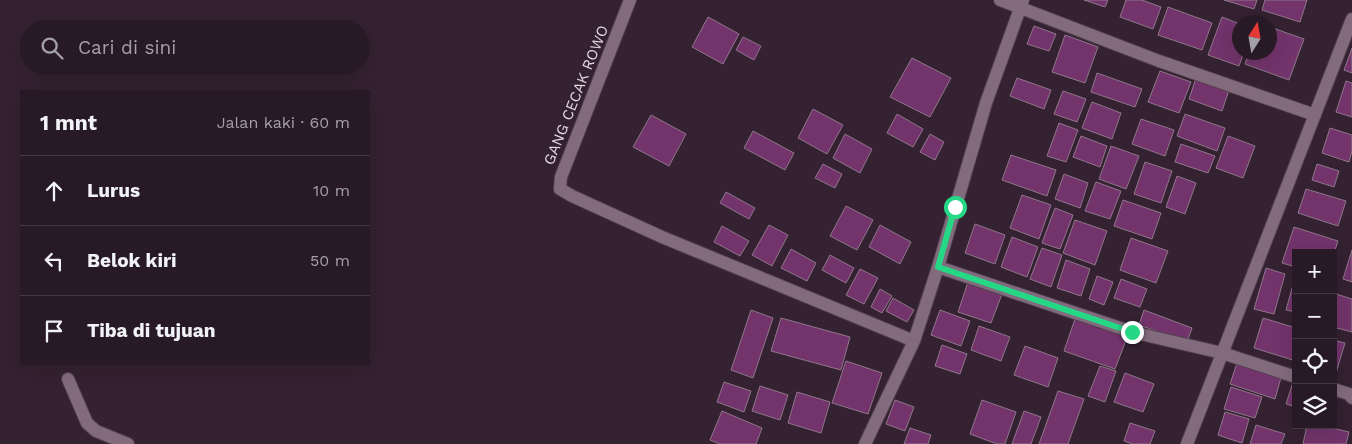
<!DOCTYPE html>
<html lang="id">
<meta charset="utf-8">
<style>
body{margin:0;font-family:"Work Sans",sans-serif;background:#332632;color:#f1f3f6}
.controls{position:absolute;right:15px;bottom:15px;display:grid;overflow:hidden;border-radius:0px;box-shadow:0 5px 20px #0002}
.controls button{width:45px;height:45px;display:grid;place-items:center;padding:0;border:0;border-bottom:1px solid #433842;background:#271925;color:#f1f3f6;font:25px sans-serif}
.compass{position:absolute;left:1232px;top:15px;width:45px;height:45px;border-radius:50%;background:#271925;box-shadow:0 5px 20px #0002;rotate:11deg}
.stop{position:absolute;width:15px;height:15px;margin:-11px;border:4px solid #25d886;border-radius:50%;background:#fff}
.stop.end{background:#25d886;border-color:#fff;box-shadow:0 1px 5px #0008}
.list{margin:0;padding:0;list-style:none}
h2{display:flex;justify-content:space-between;align-items:center;height:65px;margin:0;padding:0 20px;font-size:21px}
h2 small{font-size:16px;font-weight:400;color:#a4a0a7}
.list li{display:grid;grid-template-columns:32px 1fr auto;gap:15px;align-items:center;box-sizing:border-box;height:70px;padding:0 20px;border-top:1px solid #433842}
.list b{display:block;font-size:19px;white-space:nowrap}
.list em{font-size:16px;font-style:normal;color:#a4a0a7}
.icon{flex:none;width:28px;height:28px;fill:none;stroke:currentColor;stroke-width:2;stroke-linecap:round;stroke-linejoin:round}
.map{position:relative;flex:none;width:1352px;height:444px;overflow:hidden}
.search{position:absolute;background:#271925;box-shadow:0 5px 20px #0002;left:20px;top:20px;width:350px;height:55px;display:flex;align-items:center;gap:12px;box-sizing:border-box;padding:0 18px;border-radius:28px;color:#a4a0a7;font-size:19px}
.panel{position:absolute;background:#271925;box-shadow:0 5px 20px #0002;left:20px;top:90px;width:350px;height:275px;border-radius:0px}
.map>svg:first-child{display:block}
</style>
<div class="map">
<svg width="1352" height="444" viewBox="0 0 1352 444">
<rect width="100%" height="100%" fill="#342131"/>
<!-- building -->
<path fill="#72346b" stroke="#8f778b" d="M1084 0H1108L1105 7Z
M1126 0H1142L1161 7 1153 29 1120 17Z
M1224 0H1257L1254 9Z
M1265 0H1307L1300 22 1262 10Z
M1168 7 1212 23 1202 50 1158 35Z
M708 17 739 34 723 64 692 47Z
M1222 17 1240 24V52H1244L1239 66 1208 55Z
M1034 26 1056 34 1049 51 1027 44Z
M1270 27 1304 39 1289 80 1245 64 1249 52H1270Z
M1065 35 1098 47 1085 83 1052 72Z
M743 37 761 46 754 60 736 50Z
M1352 48V73L1344 70Z
M912 58 951 78 930 117 890 97Z
M1160 71 1191 82 1179 113 1148 102Z
M1097 73 1142 89 1135 107 1091 92Z
M1017 78 1051 90 1044 109 1010 96Z
M1196 78 1229 90 1222 111 1189 99Z
M1346 81 1352 83V117L1336 112Z
M1063 91 1086 99 1077 122 1054 114Z
M1092 102 1121 113 1112 139 1082 128Z
M813 109 843 125 827 154 798 138Z
M897 114 923 129 913 147 887 133Z
M1185 114 1225 128 1217 151 1177 136Z
M651 115 686 134 669 166 633 147Z
M1141 119 1174 130 1165 156 1132 144Z
M1059 123 1078 130 1066 162 1047 156Z
M1330 128 1352 135V151L1349 162 1322 153Z
M753 131 794 153 785 170 744 148Z
M845 134 872 149 860 173 833 158Z
M930 134 944 142 935 160 920 152Z
M1081 136 1107 146 1100 167 1073 157Z
M1228 136 1255 146 1243 178 1216 168Z
M1181 144 1215 156 1208 173 1175 162Z
M1111 146 1139 156 1126 189 1099 179Z
M1011 155 1056 170 1047 196 1002 180Z
M1145 162 1172 171 1161 203 1134 194Z
M823 164 842 174 835 188 815 178Z
M1317 164 1339 171 1334 187 1312 180Z
M1064 174 1088 183 1080 208 1055 199Z
M1177 176 1196 183 1185 214 1166 207Z
M1096 182 1121 191 1110 219 1085 211Z
M1306 189 1346 201 1338 226 1298 213Z
M726 192 755 208 749 219 720 203Z
M1022 195 1051 205 1039 239 1010 228Z
M1123 200 1161 213 1152 239 1114 226Z
M846 206 873 220 857 250 830 236Z
M1055 208 1073 215 1060 249 1042 243Z
M1075 220 1107 231 1095 265 1063 253Z
M975 224 1005 235 995 264 965 253Z
M769 225 788 235 772 266 752 255Z
M880 225 911 242 900 264 869 247Z
M722 226 749 241 740 256 714 242Z
M1294 227 1338 241 1333 256V253H1296V267L1282 263Z
M1012 237 1038 247 1027 277 1001 267Z
M1131 238 1168 251 1156 283 1120 270Z
M1042 248 1062 255 1051 287 1030 279Z
M791 249 816 263 807 281 781 268Z
M1352 250V282L1343 279Z
M830 255 854 268 846 283 822 270Z
M1066 260 1090 269 1081 296 1057 288Z
M1266 268 1285 274 1274 314 1254 309Z
M860 269 878 278 864 304 846 295Z
M1097 276 1113 282 1104 305 1089 299Z
M1121 279 1147 289 1140 307 1114 298Z
M1294 281 1296 282V312L1286 310Z
M968 282 1002 294 991 323 958 312Z
M880 289 892 296 882 313 871 307Z
M1333 293 1352 299V332L1333 327Z
M893 298 914 310 907 322 886 311Z
M751 310 773 318 753 378 731 370Z
M940 310 970 321 961 346 931 335Z
M1144 310 1192 328 1187 342 1139 325Z
M1076 316 1128 335 1115 369 1064 351Z
M781 318 850 337 841 370 771 351Z
M1263 318 1296 328V361L1254 348Z
M979 326 1010 337 1001 361 971 350Z
M1333 340 1345 343 1336 373H1333Z
M942 345 967 354 960 374 935 366Z
M1025 346 1058 358 1048 387 1014 375Z
M1238 360 1282 374 1275 399 1230 384Z
M846 361 882 373 868 414 832 403Z
M1100 366 1116 371 1105 402 1088 396Z
M1125 373 1154 384 1143 412 1114 402Z
M1294 379H1296V407L1286 404Z
M724 382 751 391 744 412 717 402Z
M760 386 788 395 780 420 752 411Z
M1231 387 1262 397 1255 418 1224 409Z
M1058 391 1084 399 1068 444H1039Z
M797 392 830 402 821 433 788 423Z
M895 400 914 407 905 431 886 424Z
M982 400 1016 412 1005 444H997L970 434Z
M722 411 762 428 756 444H720L710 440Z
M1024 411 1041 417 1031 444H1012Z
M1225 412 1249 419 1242 443 1218 435Z
M1130 423 1155 431 1150 444H1133L1124 441Z
M1256 425 1285 434 1281 444H1250Z
M1307 425H1320L1349 432 1346 444H1303Z
M910 428 931 435 928 444H904Z"/>
<g fill="none" stroke-linecap="round" stroke-linejoin="round">
<!-- minor casing -->
<g stroke="#50404e" stroke-width="14">
<path id="minor" d="M630 0 561 177 560 189 572 196 662 237 914 341
M1000 0 1159 61 1315 115
M938 267 1132 332 1222 353 1296 377
M68 379 87 423 96 431 128 444
M1333 389 1349 394 1352 398
M865 444 914 341 938 267 986 103 1023 0
M1187 444 1352 19"/>
</g>
<!-- minor -->
<use href="#minor" stroke="#836b7e" stroke-width="12"/>
</g>
<g fill="none" stroke-linecap="round" stroke-linejoin="round">
<!-- route -->
<path stroke="#25d886" stroke-width="6" d="M955 207 938 267 1132 332"/>
</g>
<g text-anchor="middle" dominant-baseline="central" stroke-width="4" stroke-linejoin="round" paint-order="stroke">
<!-- street labels -->
<g font-size="15" fill="#e5d8e3" stroke="#342131">
<text transform="translate(576 95) rotate(-68)">GANG CECAK ROWO</text>
</g>
</g>
</svg>
<div class="controls">
<button>+</button>
<button>−</button>
<button><svg class="icon" aria-label="locate" viewBox="0 0 24 24"><circle cx="12" cy="12" r="6"/><path d="M12 2v4M12 18v4M2 12h4M18 12h4"/></svg></button>
<button><svg class="icon" aria-label="layers" viewBox="0 0 24 24"><path d="M12 4l9 5-9 5-9-5zM3 14l9 5 9-5"/></svg></button>
</div>
<svg class="compass" viewBox="-18 -18 36 36"><path d="M0-13l5 13h-10z" fill="#e53935"/><path d="M0 13l5-13h-10z" fill="#a4a0a7"/></svg>
<div class="stop" style="left:955px;top:207px"></div>
<div class="stop end" style="left:1132px;top:332px"></div>
<div class="search"><svg class="icon" aria-label="search" viewBox="0 0 24 24"><circle cx="10" cy="10" r="6"/><path d="M15 15l6 6"/></svg>Cari di sini</div>
<section class="panel">
<h2>1 mnt<small>Jalan kaki · 60 m</small></h2>
<ul class="list">
<li><svg class="icon" aria-label="ahead" viewBox="0 0 24 24"><path d="M12 20V5M6 11l6-6 6 6"/></svg><div><b>Lurus</b></div><em>10 m</em></li>
<li><svg class="icon" aria-label="left" viewBox="0 0 24 24"><path d="M17 20v-9H6M10 6l-5 5 5 5"/></svg><div><b>Belok kiri</b></div><em>50 m</em></li>
<li><svg class="icon" aria-label="arrive" viewBox="0 0 24 24"><path d="M6 21V4h12l-3 4 3 4H6"/></svg><div><b>Tiba di tujuan</b></div></li>
</ul>
</section>
</div>
